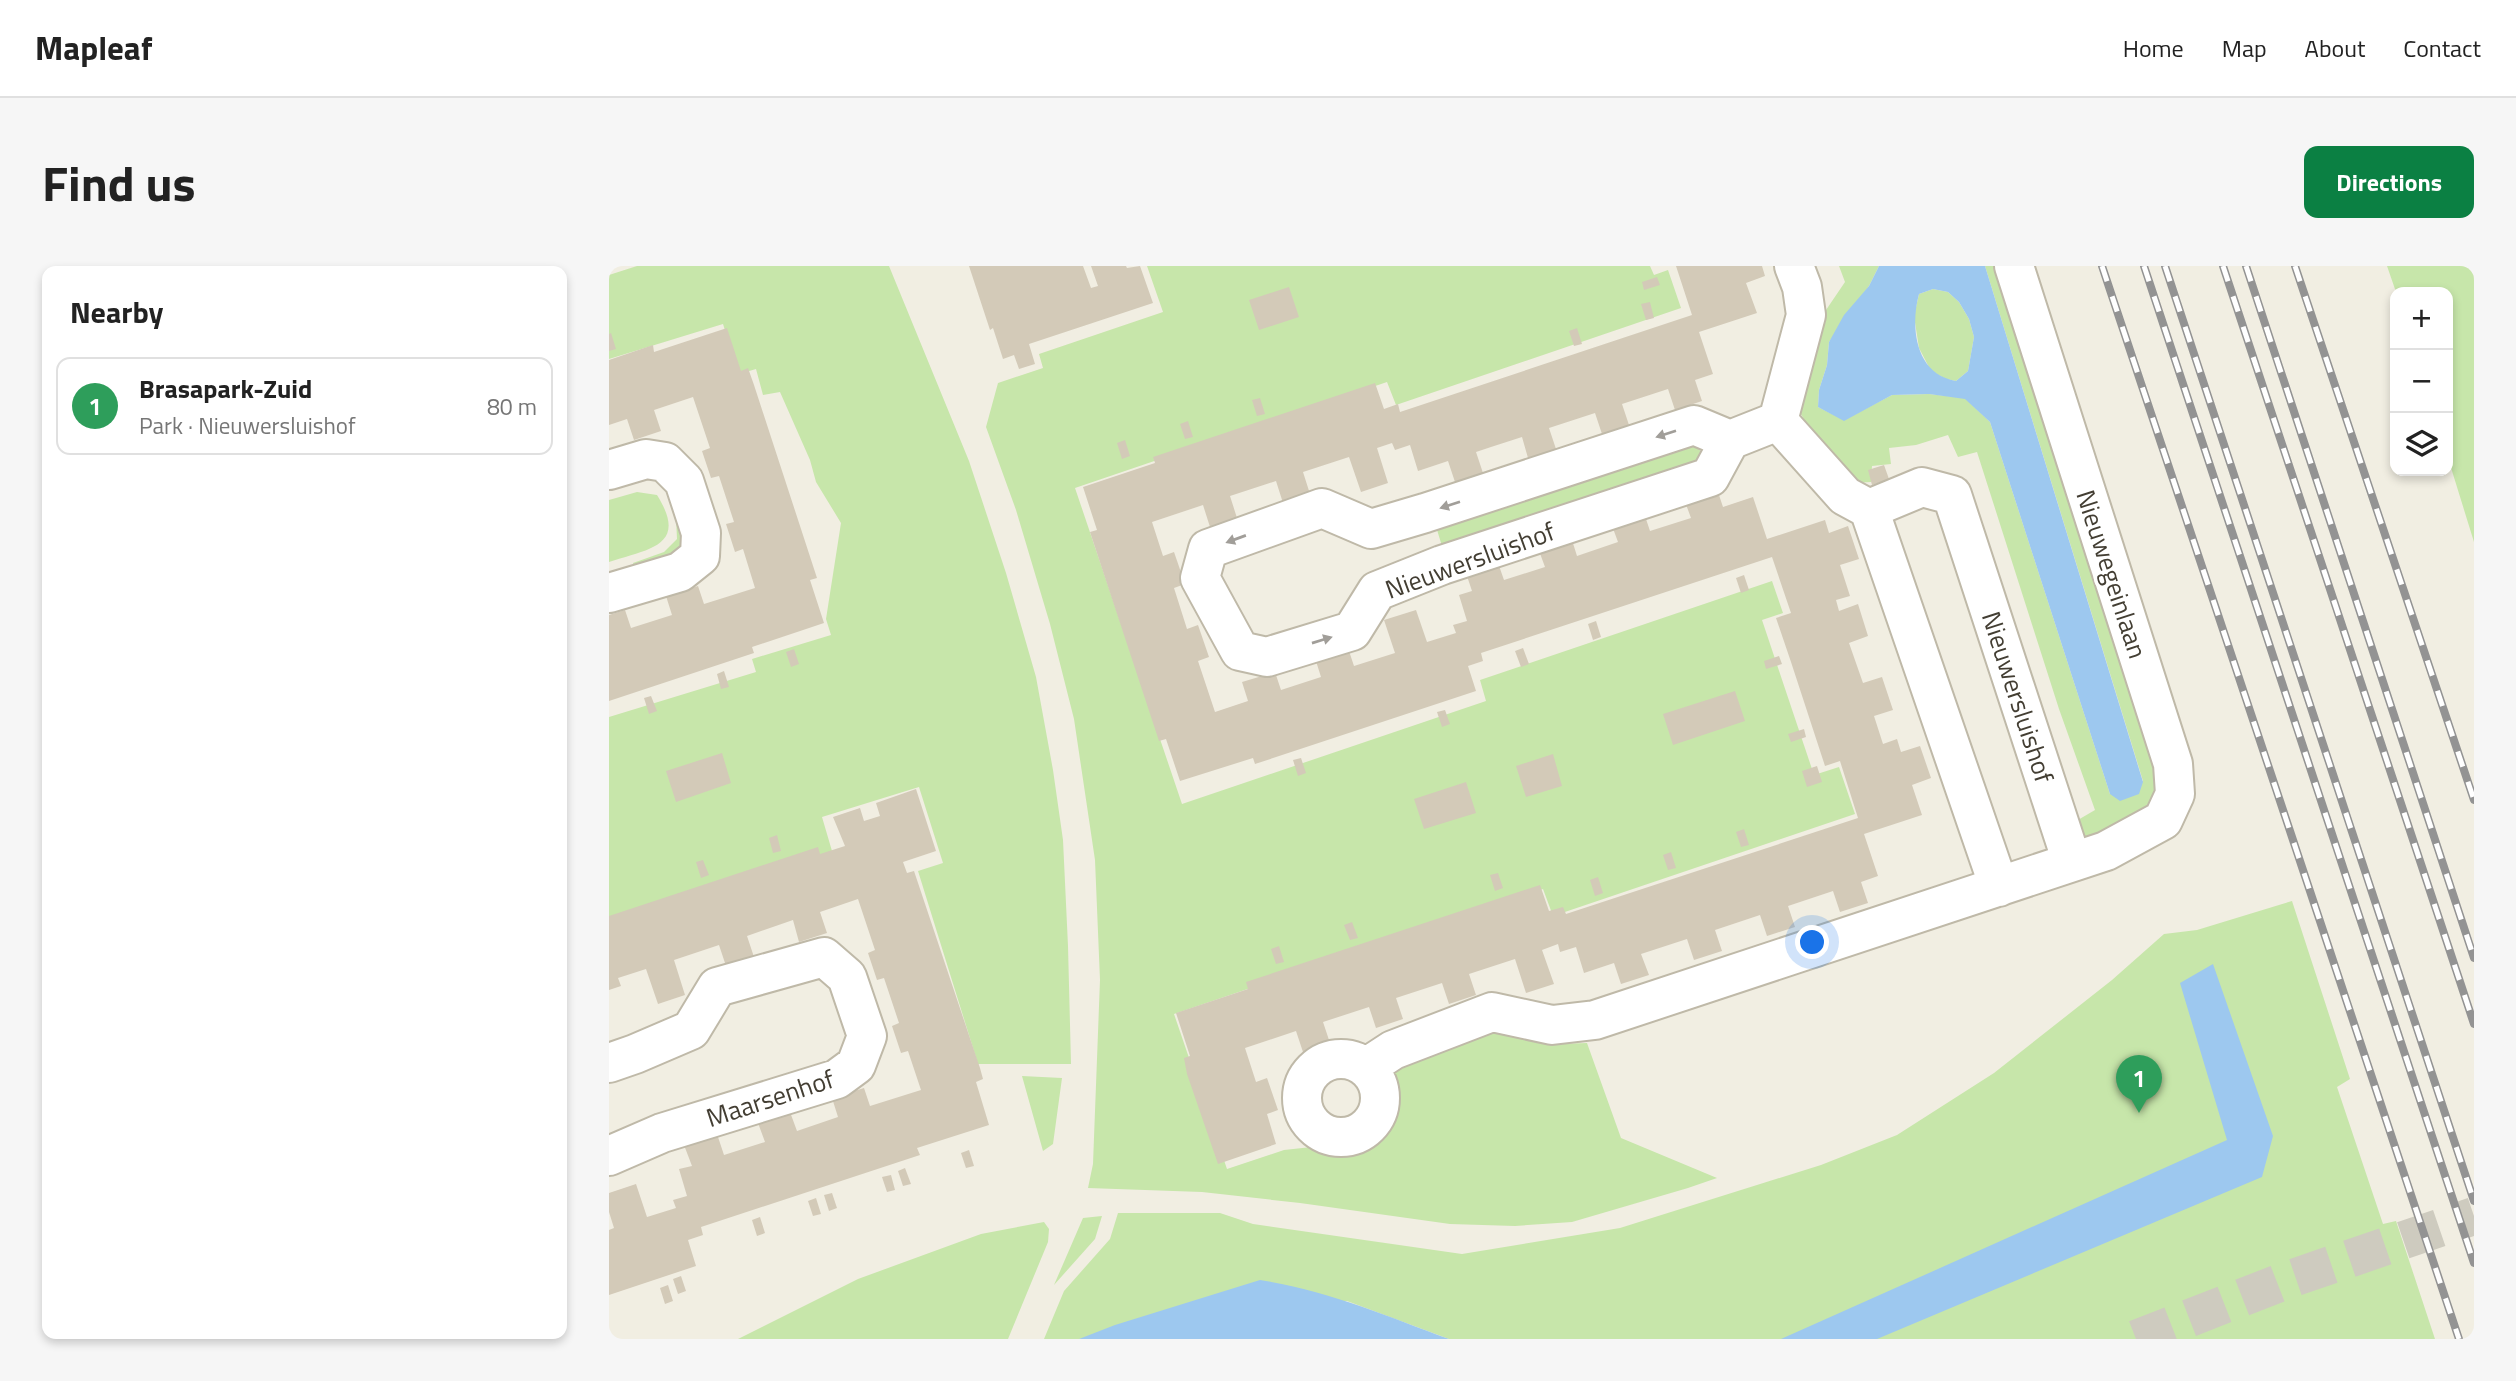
<!DOCTYPE html>
<meta charset="utf-8">
<style>
body{margin:0;font-family:"Titillium Web",sans-serif;background:#f6f6f6;color:#222}
.controls{position:absolute;right:21px;top:21px;display:grid;overflow:hidden;border-radius:14px;box-shadow:0 4px 10px #0003}
.controls button{width:63px;height:63px;display:grid;place-items:center;padding:0;border:0;border-bottom:2px solid #e0e0e0;background:#fff;color:#222;font:35px sans-serif}
.you{position:absolute;left:1204px;top:677px;width:24px;height:24px;margin:-18px;border:5px solid #fff;border-radius:50%;background:#1a73e8;box-shadow:0 0 0 10px #1a73e833}
.badge{display:grid;place-items:center;width:46px;height:46px;border-radius:50%;background:#0b8043;color:#fff;font-size:23px;font-weight:700}
.pin{position:absolute;translate:-50% -58px;filter:drop-shadow(0 2px 4px #0008)}
.pin::after{content:'';position:absolute;top:37px;width:24px;height:21px;background:inherit;clip-path:polygon(0 0,100% 0,50% 100%)}
.list{margin:0;padding:0;list-style:none}
h2{display:flex;justify-content:space-between;align-items:center;height:91px;margin:0;padding:0 28px;font-size:30px}
h2 small{font-size:23px;font-weight:400;color:#767676}
.list li{display:grid;grid-template-columns:46px 1fr auto;gap:21px;align-items:center;box-sizing:border-box;height:98px;margin:0 14px 14px;padding:0 14px;border:2px solid #e0e0e0;border-radius:14px}
.list b{display:block;font-size:26px;white-space:nowrap}
.list p{margin:0;font-size:23px;white-space:nowrap;color:#767676}
.list em{font-size:23px;font-style:normal;color:#767676}
.icon{flex:none;width:38px;height:38px;fill:none;stroke:currentColor;stroke-width:2;stroke-linecap:round;stroke-linejoin:round}
.map{position:relative;flex:none;width:1865px;height:1073px;overflow:hidden;border-radius:14px}
header{display:flex;align-items:center;gap:42px;box-sizing:border-box;height:98px;padding:0 35px;background:#fff;border-bottom:2px solid #e0e0e0}
header strong{font-size:33px}
nav{display:flex;gap:38px;margin-inline-start:auto;font-size:24px}
.intro{display:flex;align-items:center;justify-content:space-between;box-sizing:border-box;height:168px;padding:0 42px}
h1{margin:0;font-size:49px}
.button{padding:18px 32px;border-radius:14px;background:#0b8043;color:#fff;font-size:24px;font-weight:700}
main{display:flex;gap:42px;padding:0 42px}
aside{flex:1;background:#fff;border-radius:14px;box-shadow:0 4px 10px #0003}
.map>svg:first-child{display:block}
</style>
<header>
<strong>Mapleaf</strong>
<nav><a>Home</a><a>Map</a><a>About</a><a>Contact</a></nav>
</header>
<div class="intro"><h1>Find us</h1><a class="button">Directions</a></div>
<main>
<aside>
<h2>Nearby<small></small></h2>
<ul class="list">
<li><span class="badge" style="background:#2e9e5b">1</span><div><b>Brasapark-Zuid</b><p>Park · Nieuwersluishof</p></div><em>80 m</em></li>
</ul>
</aside>
<div class="map">
<svg width="1865" height="1073" viewBox="0 0 1865 1073">
<rect width="100%" height="100%" fill="#f1eee2"/>
<!-- green -->
<path fill="#c7e6aa" d="M28 0H280L360 195 397 307 427 411 444 504 454 574 459 680 462 798H369L309 605 334 597 310 521 213 551 223 585 0 654V451L147 406 143 393 222 369 217 353 232 257 207 216 201 194 171 126 154 129 147 103 130 108 114 58 0 93V9Z
M538 0H1041L1045 9 1059 4 1072 42 787 139 778 116 466 222 573 538 877 435 871 414 1163 315 1174 347 1153 354 1205 509 1230 501 1246 548 944 650 934 623 565 748 618 903 675 884 721 879 732 881 755 875 766 868 774 857 779 837 776 810 881 757 935 771 950 778 978 777 1012 872 1108 912 1079 922 963 956 906 960 841 958 691 937 593 926 479 922 484 898 491 714 486 594 465 453 441 358 407 244 377 161 389 117 434 102 430 88 554 46Z
M1230 0H1270L1260 20 1220 76 1218 99 1210 124 1209 141 1235 154 1283 129 1320 128 1356 132 1381 156 1501 528 1534 515 1376 0H1387L1552 498 1551 521 1543 538 1483 576 1471 569 1462 558 1486 544 1450 443 1368 186 1349 191 1339 169 1307 179 1280 182 1282 198 1263 200 1262 216 1244 217 1215 185 1188 142 1203 76 1217 44 1236 16Z
M1778 0H1865V276L1839 192V26H1787Z
M1324 23 1339 26 1350 36 1360 53 1365 71 1359 105 1347 115 1337 113 1322 105 1310 82 1305 50 1310 28Z
M1078 170 1095 189 1085 207 836 290 825 254Z
M28 226 48 229C80 280 40 283 0 296V234Z
M67 251 79 275 64 294 28 310 24 297 55 286 68 273Z
M1683 635 1741 813 1728 821 1774 958 1787 955 1826 1073H840L738 1035 470 1073H435L455 1025 501 973 509 947H611L644 958 853 988 1011 962 1212 899 1288 869 1385 807 1503 714 1555 668 1588 664Z
M413 810 453 812 444 878 434 885Z
M493 950 486 973 445 1019 474 952Z
M435 956 440 963 439 976 399 1073H129L249 1013 372 968Z"/>
<!-- water -->
<path fill="#9dc8ef" fill-rule="evenodd" d="M1270 0H1376L1534 516 1530 528 1511 535 1501 528 1381 156 1356 133 1320 128 1283 129 1235 155 1209 141 1210 124 1218 99 1220 76 1235 49 1260 20ZM1324 23 1339 26 1350 36 1360 53 1365 71 1359 105 1347 115C1306 108 1301 61 1310 28Z
M1604 698 1664 870 1653 911 1268 1073H1172L1618 874 1571 717Z
M651 1014C717 1024 778 1050 840 1073H470L506 1059Z"/>
<!-- building -->
<path fill="#d3cab8" d="M360 0H474L482 22 489 20 482 0H517L518 2 531 0 544 37 420 78 426 98 410 103 405 89 394 93 384 62 381 64Z
M1067 0H1153L1156 10 1137 17 1148 47 1090 66 1104 108 1086 114 1093 135 1066 144 1059 123 1013 138 1020 159 993 168 986 147 940 162 947 183 919 192 913 171 882 181 867 186 874 207 846 216 839 195 809 205 801 179 786 184 783 177 768 182 779 217 752 226 740 191 694 206 701 228 674 237 667 215 621 230 628 252 601 261 594 239 543 256 554 290 565 286 576 318 565 322 578 363 589 359 600 391 589 395 606 446 639 435 633 416 666 406 672 424 712 411 706 392 739 382 745 400 786 387 775 354 807 344 818 376 847 367 844 359 858 355 850 329 863 325 856 304 888 294 895 314 936 301 929 282 962 271 968 290 1009 276 1002 257 1035 247 1041 265 1082 252 1075 233 1108 223 1114 241 1144 231 1158 273 1216 254 1220 267 1239 260 1250 293 1231 299 1241 330 1227 334 1230 345 1249 338 1259 370 1240 377 1254 417 1273 411 1284 444 1265 450 1274 478 1288 473 1292 486 1311 480 1322 512 1303 519 1313 549 1255 568 1269 610 1252 616 1259 637 1231 646 1224 625 1179 640 1186 661 1158 670 1151 649 1106 664 1113 685 1085 694 1078 673 1032 688 1040 709 1012 718 1005 697 975 707 967 681 951 686 949 678 933 684 945 718 917 727 906 693 860 708 867 729 840 738 833 717 787 732 794 753 767 762 760 741 714 756 721 777 694 786 687 765 636 782 647 816 658 812 669 844 658 848 667 878 609 898 578 808 575 792 581 790 567 747 639 723 637 716 931 619 940 645 954 641 957 648 1249 552 1231 495 1216 500 1182 396 1167 352 1182 347 1163 291 872 387 874 395 859 400 867 425 646 498 644 492 571 515 557 473 550 475 481 266 488 264 474 221 546 197 544 191 766 117 775 143 789 138 791 146 1083 49Z
M1048 11 1051 19 1035 24 1033 16Z
M680 21 690 51 650 64 640 34Z
M1041 36 1045 52 1037 54 1032 38Z
M118 62 132 105 139 102 145 119 208 312 201 314 215 357 143 381 145 387 0 435V349L16 344 22 362 63 349 57 330 89 320 95 338 146 322 134 283 126 286 117 258 125 256 110 210 102 212 93 185 101 182 84 131 45 144 52 165 25 174 18 153 0 159V94L44 79 45 86Z
M968 62 973 78 965 80 960 65Z
M2 67 7 83 0 85V68Z
M651 132 656 148 648 150 643 134Z
M579 155 584 171 576 173 571 158Z
M516 174 521 190 513 193 508 177Z
M1275 199 1280 213 1263 219 1259 204Z
M1135 309 1140 324 1132 327 1127 312Z
M987 355 992 371 984 374 979 358Z
M914 382 920 398 912 401 906 385Z
M185 383 190 398 182 401 177 386Z
M1170 390 1173 398 1157 403 1155 395Z
M115 405 120 421 112 423 108 408Z
M1126 425 1136 455 1064 479 1054 448Z
M42 430 48 445 40 448 35 432Z
M836 444 841 458 833 461 828 446Z
M1195 463 1197 471 1182 476 1179 468Z
M113 487 122 517 67 536 57 505Z
M944 488 953 520 917 531 907 500Z
M692 492 697 507 689 510 684 494Z
M1208 500 1213 516 1198 521 1193 505Z
M857 516 867 547 815 563 805 533Z
M307 523 327 585 294 596 298 607 305 605 371 802 374 813 367 816 380 859 308 882 311 889 92 961 94 969 79 974 87 1000 0 1029V964L5 962 0 946V927L27 918 38 951 67 942 64 934 78 930 70 903 83 900 75 879 108 868 115 889 156 876 149 857 181 846 188 865 229 851 223 832 255 822 261 840 312 824 299 785 292 787 283 760 290 757 275 712 268 714 259 687 266 684 249 633 211 646 218 667 190 676 184 654 138 670 145 691 117 700 110 679 65 694 76 729 49 738 37 703 9 712 12 720 0 724V650L209 581 211 588 236 580 224 551 251 542 255 555 271 550 267 537Z
M1135 563 1140 579 1132 581 1127 566Z
M168 569 172 585 164 587 160 572Z
M1062 586 1067 602 1059 604 1054 589Z
M94 594 100 609 92 612 87 596Z
M889 607 894 622 886 625 881 609Z
M989 611 994 627 986 630 981 614Z
M743 656 749 672 741 674 735 659Z
M670 680 675 696 667 698 662 683Z
M360 884 365 900 357 902 352 887Z
M296 902 302 918 294 920 289 905Z
M282 909 286 924 278 926 273 911Z
M223 927 228 942 220 945 215 929Z
M207 932 212 948 204 950 199 935Z
M151 951 156 967 148 970 143 954Z
M72 1010 77 1025 69 1028 64 1013Z
M59 1019 64 1035 56 1038 51 1022Z"/>
<g fill="none" stroke-linecap="round" stroke-linejoin="round">
<!-- highway-tunnel -->
<path stroke="#cecbbf" stroke-width="38" stroke-dasharray="38 19" stroke-linecap="butt" d="M1527 1073 1678 1014 1865 950"/>
<!-- minor casing -->
<g stroke="#bfb9a8" stroke-width="42">
<path id="minor" d="M1169 155 1197 49 1193 21 1185 0
M1121 174 1085 159 816 247 762 263 713 242 599 283 591 312 631 385 658 391 743 365 768 325 833 299 1101 211 1121 174 1169 155 1236 230 1260 243 1390 621
M0 204 37 193 56 196 75 215 92 267 91 290 71 306 0 327
M1260 243 1313 221 1343 229 1463 596
M693 832a39 39 0 1 1 78 0a39 39 0 1 1-78 0Z
M0 797 26 788 82 764 108 721 215 691 238 711 258 770 247 799 228 813 53 867 0 890
M758 801 784 784 883 746 943 759 986 754 1497 585 1554 554 1566 528 1564 498 1405 0"/>
</g>
<!-- minor -->
<use href="#minor" stroke="#fff" stroke-width="38"/>
<!-- rail casing -->
<g stroke="#939393" stroke-width="8">
<path id="rail" d="M1493 0 1850 1073
M1535 0 1865 997
M1556 0 1865 935
M1614 0 1865 758
M1637 0 1865 692
M1686 0 1865 534"/>
</g>
<!-- rail -->
<use href="#rail" stroke="#fff" stroke-width="5" stroke-dasharray="16" stroke-linecap="butt"/>
</g>
<!-- one-way arrows -->
<defs><path id="oneway-solid" d="M-6-.8H1V-3.2L6.5 0L1 3.2V.8H-6Z" transform="scale(1.75)"/></defs>
<g fill="#a19e99">
<use href="#oneway-solid" transform="translate(1057 168) rotate(162)"/>
<use href="#oneway-solid" transform="translate(841 239) rotate(162)"/>
<use href="#oneway-solid" transform="translate(627 273) rotate(160)"/>
<use href="#oneway-solid" transform="translate(713 374) rotate(-17)"/>
</g>
<g text-anchor="middle" dominant-baseline="central" stroke-width="7" stroke-linejoin="round" paint-order="stroke">
<!-- street labels -->
<g font-size="26" fill="#433e33" stroke="#fff">
<text transform="translate(861 294) rotate(-20)">Nieuwersluishof</text>
<text transform="translate(1503 308) rotate(72)">Nieuwegeinlaan</text>
<text transform="translate(1409 431) rotate(72)">Nieuwersluishof</text>
<text transform="translate(161 832) rotate(-18)">Maarsenhof</text>
</g>
</g>
</svg>
<div class="controls">
<button>+</button>
<button>−</button>
<button><svg class="icon" aria-label="layers" viewBox="0 0 24 24"><path d="M12 4l9 5-9 5-9-5zM3 14l9 5 9-5"/></svg></button>
</div>
<div class="you"></div>
<div class="pin badge" style="left:1530px;top:847px;background:#2e9e5b">1</div>
</div>
</main>
